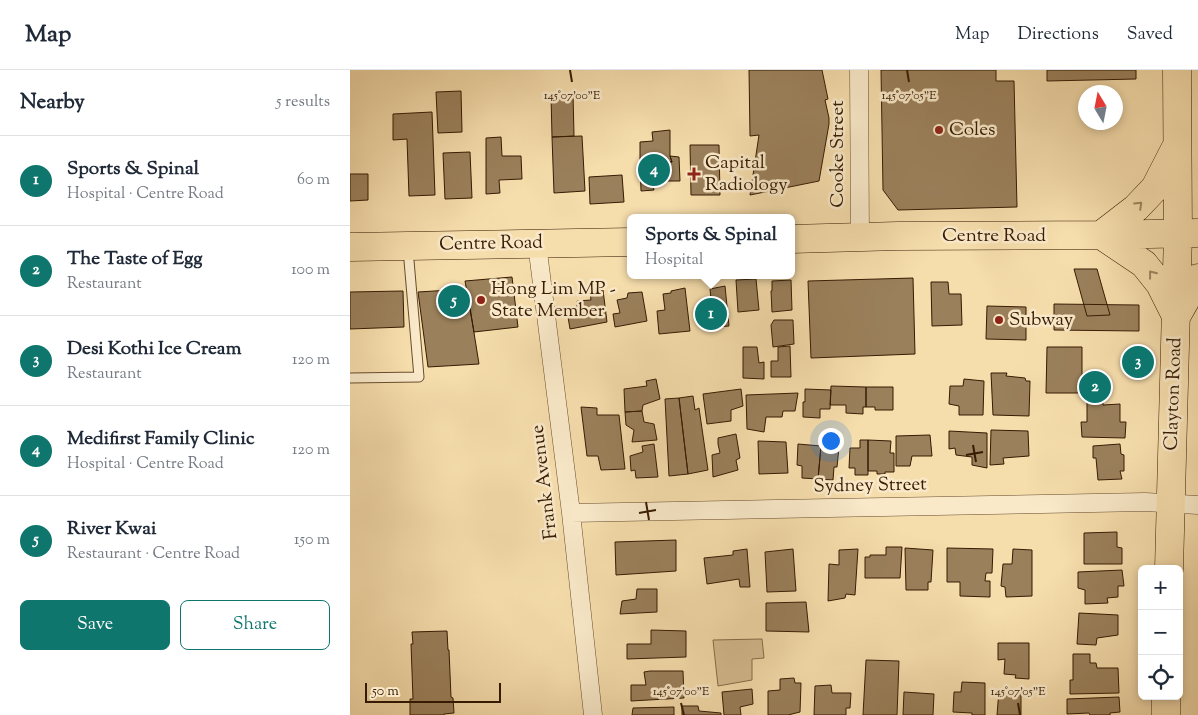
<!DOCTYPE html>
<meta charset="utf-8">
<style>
body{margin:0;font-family:"Sorts Mill Goudy",serif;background:#f2f2f3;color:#1f2937}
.controls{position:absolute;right:15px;bottom:15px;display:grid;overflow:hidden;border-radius:8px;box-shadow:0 2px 8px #0003}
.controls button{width:45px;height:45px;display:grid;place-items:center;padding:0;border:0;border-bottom:1px solid #e0e1e3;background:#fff;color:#1f2937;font:25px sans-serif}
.compass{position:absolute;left:728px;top:15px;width:45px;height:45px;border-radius:50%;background:#fff;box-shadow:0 2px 8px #0003;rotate:350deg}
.scale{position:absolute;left:15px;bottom:12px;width:136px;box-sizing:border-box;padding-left:5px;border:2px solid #371b03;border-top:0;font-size:14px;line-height:18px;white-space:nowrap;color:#371b03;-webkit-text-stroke:4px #f9e9c9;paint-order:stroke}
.you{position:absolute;left:480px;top:370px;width:18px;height:18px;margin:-12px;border:4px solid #fff;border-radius:50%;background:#1a73e8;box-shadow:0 0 0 8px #1a73e833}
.badge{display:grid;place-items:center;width:32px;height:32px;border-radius:50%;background:#0f766e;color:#fff;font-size:16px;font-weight:700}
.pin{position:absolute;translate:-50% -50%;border:2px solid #fff;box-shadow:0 1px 5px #0006}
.popup{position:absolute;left:277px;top:144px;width:168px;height:65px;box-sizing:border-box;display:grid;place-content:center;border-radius:8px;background:#fff;filter:drop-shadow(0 1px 4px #0005);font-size:16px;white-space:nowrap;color:#747a83}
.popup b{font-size:19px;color:#1f2937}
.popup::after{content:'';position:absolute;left:50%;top:100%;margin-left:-10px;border:10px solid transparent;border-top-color:#fff}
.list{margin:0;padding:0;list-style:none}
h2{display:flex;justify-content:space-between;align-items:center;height:65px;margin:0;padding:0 20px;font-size:21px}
h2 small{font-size:16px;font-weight:400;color:#747a83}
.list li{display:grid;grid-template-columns:32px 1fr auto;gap:15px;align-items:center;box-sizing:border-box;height:90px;padding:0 20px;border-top:1px solid #e0e1e3}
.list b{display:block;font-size:19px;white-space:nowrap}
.list p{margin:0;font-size:16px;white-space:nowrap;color:#747a83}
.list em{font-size:16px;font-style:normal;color:#747a83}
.actions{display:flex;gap:10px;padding:15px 20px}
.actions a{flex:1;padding:11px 0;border:1px solid #0f766e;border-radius:8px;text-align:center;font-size:18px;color:#0f766e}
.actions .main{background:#0f766e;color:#fff}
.icon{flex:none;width:28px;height:28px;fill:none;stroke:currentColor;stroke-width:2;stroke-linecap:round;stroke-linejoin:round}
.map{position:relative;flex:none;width:848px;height:645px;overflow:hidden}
header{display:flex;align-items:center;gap:30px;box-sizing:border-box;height:70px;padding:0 25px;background:#fff;border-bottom:1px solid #e0e1e3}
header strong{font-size:24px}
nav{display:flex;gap:28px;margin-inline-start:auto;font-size:18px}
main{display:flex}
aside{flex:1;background:#fff}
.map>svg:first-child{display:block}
</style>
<header>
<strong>Map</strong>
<nav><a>Map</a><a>Directions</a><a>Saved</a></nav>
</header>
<main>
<aside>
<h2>Nearby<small>5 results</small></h2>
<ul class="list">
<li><span class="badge">1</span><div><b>Sports &amp; Spinal</b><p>Hospital · Centre Road</p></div><em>60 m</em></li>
<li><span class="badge">2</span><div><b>The Taste of Egg</b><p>Restaurant</p></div><em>100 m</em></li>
<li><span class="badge">3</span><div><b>Desi Kothi Ice Cream</b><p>Restaurant</p></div><em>120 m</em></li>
<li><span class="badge">4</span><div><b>Medifirst Family Clinic</b><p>Hospital · Centre Road</p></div><em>120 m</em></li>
<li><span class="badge">5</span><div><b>River Kwai</b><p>Restaurant · Centre Road</p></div><em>150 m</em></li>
</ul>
<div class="actions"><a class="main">Save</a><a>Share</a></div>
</aside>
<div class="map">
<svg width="848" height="645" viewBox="0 0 848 645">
<rect width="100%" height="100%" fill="#f6ddac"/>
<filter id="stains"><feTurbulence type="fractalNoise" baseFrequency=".004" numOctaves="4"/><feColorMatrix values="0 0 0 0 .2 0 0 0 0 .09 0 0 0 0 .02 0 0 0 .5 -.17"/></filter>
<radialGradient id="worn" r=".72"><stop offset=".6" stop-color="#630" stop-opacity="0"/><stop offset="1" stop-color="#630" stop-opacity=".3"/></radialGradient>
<!-- green -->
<path fill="#d6bc8f" stroke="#866c49" d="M412 569 414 588 402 589V610L368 616 363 570Z"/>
<!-- building -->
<path fill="#9a805b" stroke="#371b03" d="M399 0H472L478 29 475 30 479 48V54L469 111 400 125 409 65 400 66Z
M531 0H646V11H664L667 137 548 140 533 120Z
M697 0H786V9L697 11Z
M111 21 112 62 88 63 86 22Z
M223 24 224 66 202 67 201 25Z
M82 42 85 125 59 126 57 69 43 70V44Z
M320 60V86L322 92 290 91V72L303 71 302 62Z
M232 66 235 121 204 123 202 67Z
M151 67 152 86H171L172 109 149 110 150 123 136 124V68Z
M340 75H369L370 125H341Z
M120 82 122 128 95 129 93 83Z
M320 86 329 87 330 111H302L304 120 291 121 290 91 322 92Z
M0 104H18V130L0 131Z
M272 105 274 132 240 134 239 107Z
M724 199H747L760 245 737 246Z
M162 207 168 257 124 262 115 211Z
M563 208 565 284 461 288 458 211Z
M406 209 409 240 388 242 386 210Z
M441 210 442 240 422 242 421 221H422V211Z
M581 212H598L599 224H611L612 255 582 256Z
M375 216 379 256 354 258 351 253 349 238 357 236 356 229H361L360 219Z
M335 218 340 261 309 264 307 241 315 240 313 224 321 223V221Z
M117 219 129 294 78 297 68 222Z
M253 220 257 252 220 259 218 247 222 246 221 238 227 237V231L241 230 240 222Z
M53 221 54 257 0 259V222Z
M292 222 297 251 265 257 263 244 270 243 267 230 277 228 278 223Z
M704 234 789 235V261L704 260Z
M637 236 676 237V270L636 269Z
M424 250H443L444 274 423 277 421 255Z
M440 276 441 307H421V291H428V277Z
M393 277H407L409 293 414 292V309L393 308Z
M697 277H732V323H696Z
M641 303H657L656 306 675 308 676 311H680L679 346 643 345Z
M306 309 310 329 293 335 292 341 275 342 274 319 297 316 296 311Z
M614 309 634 311 633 345H609V336L599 334 600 316H613Z
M481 316 516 317V337H513V344L496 343V335H480Z
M516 317H543V340H525V337H516Z
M391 319 393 336 381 340V351L357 354 353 324Z
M455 319 481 320 480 339H470V348L453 347V332H455Z
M448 323 445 341H433L432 347H416L414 362 397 359 396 325Z
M343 326 345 340 349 338 358 400 338 404 329 328Z
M329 328 338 404 319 406 315 329Z
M753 330V335L770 334V352H776L775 368 732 367 731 352H737V331Z
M231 337 247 338V345H269L275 399 251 400 248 386H237Z
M292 341 294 352 304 354 307 370 282 372 284 360 276 355 275 342Z
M641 360 678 361 679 386 653 388 654 394 640 395Z
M599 361 637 363V398L622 395V387L606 385 605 378 599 379Z
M386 364 390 388 386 390 388 400 363 407 362 385 370 383 368 374V368Z
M580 365 582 386H562L560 396H546V366Z
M510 370H518V405H505V398H499L500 378H510Z
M518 370 541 371 540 383H544V402H535V404H527V401H518Z
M408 371 436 372 438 403 409 404Z
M304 374 308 407 286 408 285 400 281 401 280 386 293 382 292 376Z
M448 374 471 376 468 409 452 408V396L447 395Z
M770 374 771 384 774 385V401H770L772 409 748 410 746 388H743V376Z
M471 376 489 377 487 397H484L483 410 468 409Z
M767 462V477L772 478V494H734V463Z
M326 470V501L266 505 265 472Z
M536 477H552L550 508H515V487H520V485H536Z
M555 478 583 480 581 512H578V520H556Z
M597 478 643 479 642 503H636L635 511H640V527L610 526V512H597Z
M397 479 400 517H390L389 509 357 514 354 488 383 485V481Z
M443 479 446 521 417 522 415 482Z
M508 479 505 525 496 524 495 528 478 531 479 494 489 495V480Z
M663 479 682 480V526L656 527 655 517 651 516 653 494H662Z
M772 500 774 516H768V527L757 528 758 533 735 534V520L728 518V502Z
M287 519H307V542L270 544 272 531 286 529Z
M456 532 459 562 416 561V533Z
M729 543 768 545V565L747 568 746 575 727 574Z
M301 560 336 561V587L277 589V574H301Z
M97 561 98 580H99L101 627 103 628 104 643 94 644V645H60V629H63L61 574H63L62 562Z
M648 573H679V609L665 608 666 605 654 604 655 589 648 590Z
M723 584H740V593H746L747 598H768L769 623 720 624V610H723Z
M516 590 549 591 547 645H513Z
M300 601H333L334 628 281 631V615H296L294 602Z
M444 608 445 613H451L450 642 438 645H418V621L430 620V609Z
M612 612 635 613V645H622V643L603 642 604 622H611Z
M481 615 482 623H501L500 638H496V645H464L465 616Z
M402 619 403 634 390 637 391 645H374L372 622Z
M671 619V645H647L649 620Z
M554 622 584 624 583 645H553Z
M769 627 770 642 760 643V645H740L739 643 717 644V629Z
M332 636H348L349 641 371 643V645H332Z
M324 637V645H282L283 638Z"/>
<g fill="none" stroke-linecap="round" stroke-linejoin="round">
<!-- lane casing -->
<g stroke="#674c2d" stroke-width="11">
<path id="lane" d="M0 308 69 307 58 179"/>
</g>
<!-- street casing -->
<g stroke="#674c2d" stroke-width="19">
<path id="street" d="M509 0 510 168
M187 174 221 443 243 645
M221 443 795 432 848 435"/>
</g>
<!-- primary casing -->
<g stroke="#371b03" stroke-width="29">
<path id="primary" d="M751 165 786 138 805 118 825 79
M751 165 794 194 810 214 825 244
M441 169 548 166 751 165 848 163
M0 177 281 172
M827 245 848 208
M819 499 828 164 827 0
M816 645V626"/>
</g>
<!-- lane -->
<use href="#lane" stroke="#f9e9c9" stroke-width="9"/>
<!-- street -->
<use href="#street" stroke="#f9e9c9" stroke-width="18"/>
<!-- primary -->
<use href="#primary" stroke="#f6ddac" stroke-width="28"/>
</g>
<!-- one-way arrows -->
<defs><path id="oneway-chevron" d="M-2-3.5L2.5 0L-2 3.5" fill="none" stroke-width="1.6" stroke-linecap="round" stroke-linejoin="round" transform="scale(1.25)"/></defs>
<g stroke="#a08660">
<use href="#oneway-chevron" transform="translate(789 135) rotate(-44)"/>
<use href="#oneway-chevron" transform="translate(802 204) rotate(-128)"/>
</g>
<!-- ticks -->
<path fill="none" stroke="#371b03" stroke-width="2" d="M220 0 222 12M557 0 559 12M623 375 626 392M616 385 633 382M296 432 299 450M289 443 306 440M331 633 334 645M668 633 670 645"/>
<!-- markers -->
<g fill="#8f2418" stroke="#f9e9c9" stroke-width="2">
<circle cx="589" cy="60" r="5"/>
<path d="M341.5 96.5h5v5h5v5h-5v5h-5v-5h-5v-5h5z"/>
<circle cx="131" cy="230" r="5"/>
<circle cx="649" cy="250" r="5"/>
</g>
<g text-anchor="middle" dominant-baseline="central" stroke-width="5" stroke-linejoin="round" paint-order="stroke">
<!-- poi labels -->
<g font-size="19" fill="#371b03" stroke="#f9e9c9" text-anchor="start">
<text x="599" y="60">Coles</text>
<text x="355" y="93">Capital<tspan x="355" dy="22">Radiology</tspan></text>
<text x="141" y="219">Hong Lim MP -<tspan x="141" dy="22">State Member</tspan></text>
<text x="659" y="250">Subway</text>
</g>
<!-- street labels -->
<g font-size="19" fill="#371b03" stroke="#f9e9c9">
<text transform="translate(488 84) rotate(-90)">Cooke Street</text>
<text x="644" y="166">Centre Road</text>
<text transform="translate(141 174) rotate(-1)">Centre Road</text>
<text transform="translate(824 324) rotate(-88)">Clayton Road</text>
<text transform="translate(195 412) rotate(-97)">Frank Avenue</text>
<text transform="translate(520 416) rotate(-1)">Sydney Street</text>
</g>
</g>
<g font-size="12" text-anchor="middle" fill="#371b03" stroke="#f9e9c9" stroke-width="5" stroke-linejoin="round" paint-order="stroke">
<text x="222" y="29">145°07'00"E</text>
<text x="559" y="29">145°07'05"E</text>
<text x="331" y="625">145°07'00"E</text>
<text x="668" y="625">145°07'05"E</text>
</g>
<rect width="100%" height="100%" filter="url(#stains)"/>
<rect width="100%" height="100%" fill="url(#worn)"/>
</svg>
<div class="controls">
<button>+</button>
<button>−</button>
<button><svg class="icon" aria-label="locate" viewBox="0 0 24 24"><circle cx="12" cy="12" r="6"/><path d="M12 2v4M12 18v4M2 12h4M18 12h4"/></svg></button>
</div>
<svg class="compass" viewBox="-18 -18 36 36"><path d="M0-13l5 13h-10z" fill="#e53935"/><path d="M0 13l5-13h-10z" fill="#747a83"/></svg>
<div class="scale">50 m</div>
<div class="you"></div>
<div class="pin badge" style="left:361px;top:244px">1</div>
<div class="popup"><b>Sports &amp; Spinal</b>Hospital</div>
<div class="pin badge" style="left:745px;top:317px">2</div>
<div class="pin badge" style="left:788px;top:292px">3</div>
<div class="pin badge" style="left:304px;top:100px">4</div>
<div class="pin badge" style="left:104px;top:231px">5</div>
</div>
</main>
